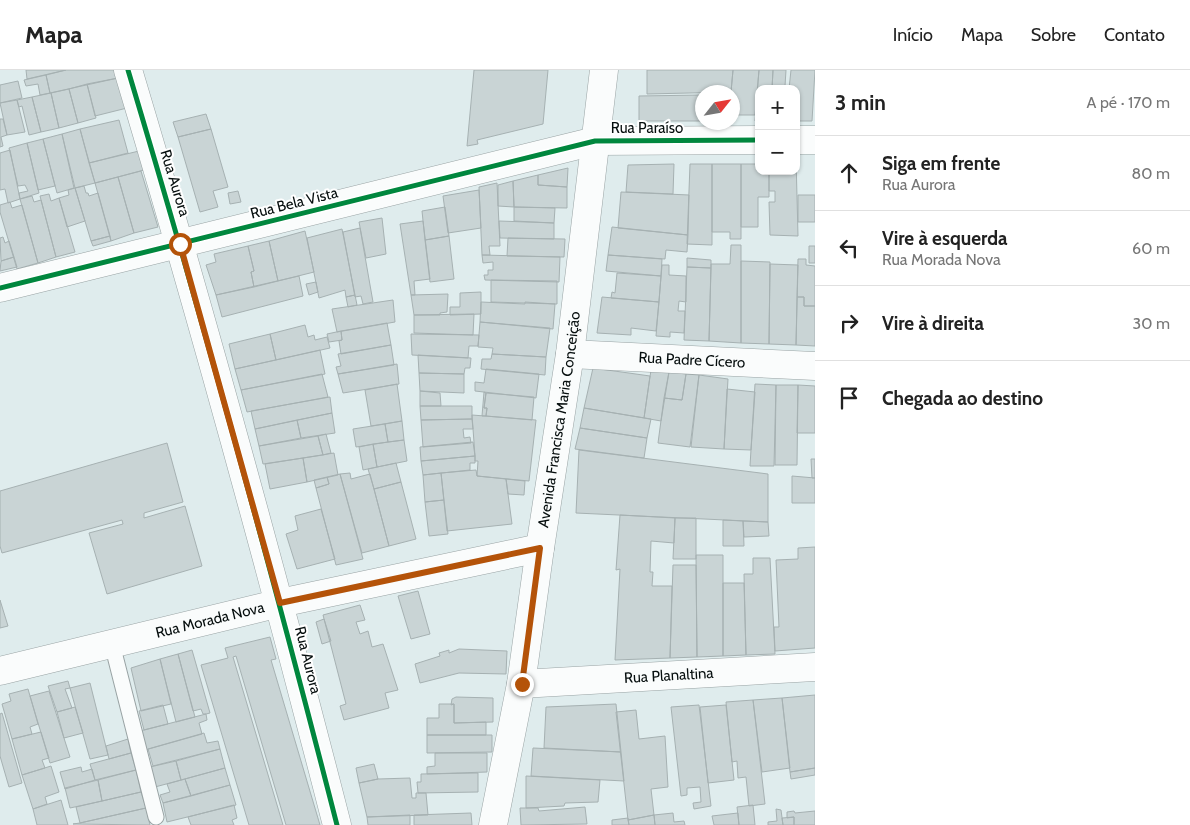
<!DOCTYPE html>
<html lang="pt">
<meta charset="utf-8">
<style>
body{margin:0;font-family:Cabin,sans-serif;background:#f2f2f2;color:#222}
.controls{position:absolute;right:15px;top:15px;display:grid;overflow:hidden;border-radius:10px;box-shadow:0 1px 4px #0004}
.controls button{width:45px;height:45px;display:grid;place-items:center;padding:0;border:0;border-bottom:1px solid #e0e0e0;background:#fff;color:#222;font:25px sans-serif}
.compass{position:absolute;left:695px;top:15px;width:45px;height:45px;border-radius:50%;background:#fff;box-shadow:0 1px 4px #0004;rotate:59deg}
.stop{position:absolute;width:15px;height:15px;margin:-11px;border:4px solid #b45309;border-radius:50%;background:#fff}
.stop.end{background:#b45309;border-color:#fff;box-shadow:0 1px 5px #0008}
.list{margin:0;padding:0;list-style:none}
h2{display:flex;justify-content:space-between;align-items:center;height:65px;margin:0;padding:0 20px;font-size:21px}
h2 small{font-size:16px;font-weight:400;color:#767676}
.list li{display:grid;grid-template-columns:32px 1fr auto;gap:15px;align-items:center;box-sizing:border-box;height:75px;padding:0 20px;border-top:1px solid #e0e0e0}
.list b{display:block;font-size:19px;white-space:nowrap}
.list p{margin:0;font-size:16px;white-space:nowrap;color:#767676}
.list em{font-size:16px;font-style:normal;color:#767676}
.icon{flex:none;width:28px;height:28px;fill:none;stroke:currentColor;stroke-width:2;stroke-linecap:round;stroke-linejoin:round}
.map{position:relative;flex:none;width:815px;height:755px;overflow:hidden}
header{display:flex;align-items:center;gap:30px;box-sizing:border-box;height:70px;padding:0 25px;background:#fff;border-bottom:1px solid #e0e0e0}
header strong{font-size:24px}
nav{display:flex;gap:28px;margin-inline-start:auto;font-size:18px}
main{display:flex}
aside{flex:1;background:#fff}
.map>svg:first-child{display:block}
</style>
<header>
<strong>Mapa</strong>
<nav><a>Início</a><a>Mapa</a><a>Sobre</a><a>Contato</a></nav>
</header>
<main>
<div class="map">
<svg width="815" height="755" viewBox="0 0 815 755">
<rect width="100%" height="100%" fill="#dfeced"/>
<!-- building -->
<path fill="#c9d4d5" stroke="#a6b1b2" d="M26 0H66L27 9Z
M66 0H116L118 8 50 23 46 5Z
M474 0H548L543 54 477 70 478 74 467 76Z
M647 0H733L731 22 647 24Z
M733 0H759L755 45H732V22H731Z
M759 0H773L772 19H759V51H755Z
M773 0H786L785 16 789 17V19H772Z
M791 0H815L812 51H796V19H789Z
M46 5 50 23 40 25 38 14 26 16 24 10Z
M118 8 127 38 95 46 87 14Z
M18 11 22 28 0 33V15Z
M87 14 96 48 78 53 69 19Z
M69 19 78 53 59 58 51 23Z
M51 23 59 58 41 62 32 27Z
M702 25V32H700L701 51H639V26Z
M32 27 41 62 29 65 22 36 19 37 17 30Z
M17 30 25 62 7 65 0 33Z
M206 44 211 59 178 67 173 52Z
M0 49H3L7 65 1 67 3 76 0 77Z
M119 50 128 83 89 93 80 59Z
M80 59 95 113 75 118 62 64Z
M211 59 228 117 213 121 218 137 200 142 178 67Z
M62 64 74 118 57 123 43 69Z
M43 69 55 116 38 120 27 73Z
M27 73 39 123 20 129 19 123 28 121 25 115 18 116 9 78Z
M10 80 20 129 8 133 5 119 0 120V83Z
M139 81 144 100 95 113 89 93Z
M796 88 798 166 770 165 769 132H775V121H769V101H796Z
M674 94 673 124 626 122 628 95Z
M690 94H712V175L687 174Z
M712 94H741V169H730V162H712Z
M741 94H759V101H769V127H758V157H741Z
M568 98 567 117 538 115V105Z
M141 101 158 157 134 163 118 107Z
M538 105V115L567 117V138L514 137 513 111Z
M118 107 134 163 111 171 95 113Z
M513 111 514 137 498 136V115Z
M497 113 500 176H489L490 185H482L479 117Z
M84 116 86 123H88L89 126 98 123 110 166 91 171 75 118Z
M75 118 85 151 67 157 59 128 69 125 68 120Z
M479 120 481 158 448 163 443 126Z
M238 121 241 132 230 134 228 123Z
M621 122 689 125 688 165 618 158Z
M49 124 51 131 59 128 75 182 56 187 40 126Z
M798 125H815V152H798Z
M32 126 34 132 41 130 56 187 38 193 20 129Z
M10 132 12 138 22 135 38 193 17 199 0 142V135Z
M445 137 449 166 425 170 422 141Z
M514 137 555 138 554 153 514 151Z
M382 148 386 184 366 188 359 152Z
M423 151 430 209 414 211 415 225H411L400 154Z
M499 151 554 153V169L500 168Z
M612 157 688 165 687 182 666 180 665 189 608 185Z
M360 158 373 232 363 234 361 226 355 227 343 162Z
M342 159 355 225 346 227 345 220 319 228 307 168Z
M305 161 314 202 278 211 269 171Z
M110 166 111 171 93 176 91 171Z
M449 166 454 209 430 212 425 170Z
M3 167 5 173 9 171 14 187 1 191 0 168Z
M508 168 565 169 564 187 507 186Z
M269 171 278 211 254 217 251 202 254 201 248 176Z
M731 175H741V273L709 271 711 194H730Z
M248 176 254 201 251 202 254 217 216 225 206 195 216 192 214 184Z
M809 176H815V193H809Z
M482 185 560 187 559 212 485 210 484 205H488V200H493V192L483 193Z
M608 185 662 189 661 206 606 201Z
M14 187 17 197 0 201 1 191Z
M687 188 711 190V198L687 197Z
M798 189H806V195L815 196V236H804V227H797Z
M741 191 770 192 769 274 741 273Z
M770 194 798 195 796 275 769 274Z
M662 195H669V205L686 206V232L679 231 678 241H685L684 263 670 262V267L656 266Z
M687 197 711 198 709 271 684 270Z
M617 203 661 206 659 232 611 228 612 222 615 223Z
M299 206 303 226 222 247 216 225Z
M491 210 557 211V234L491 232Z
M316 212 318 222 309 225 306 214Z
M481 222V244L450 245V237H460V223Z
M448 224 447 242 440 243V245H414L411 225Z
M355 225 357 235 348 237 346 227Z
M602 227 659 232 656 261 631 258V265L597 263Z
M797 227H804V236H815V276L796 275Z
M393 230 395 252 337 262 332 239Z
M481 232 525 234V232L555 234 553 259 480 252Z
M474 244 473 265 414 263V245Z
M480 252 550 258 546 287 492 284 493 278 478 277Z
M387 253 391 275 341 284 339 271 342 270 341 261Z
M305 255 308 267 314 265 315 270 327 267 330 278 276 290 270 264Z
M341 261 342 270 329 272 327 264Z
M270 264 276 290 235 299 229 274Z
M411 264 479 265 478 276H469L468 288 412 285Z
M391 275 394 295 338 304 336 297 341 296 338 284Z
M320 280 325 304 241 320 235 299Z
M492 284 546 287 545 305 481 299 482 289H491Z
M418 285 471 288 470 298H465L464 304 419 303Z
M397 294 399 314 343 323 338 304Z
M593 298 650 306 644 348 584 338Z
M486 299 539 304 536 328 475 321V312L484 313Z
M651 300 669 302 661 351 644 348Z
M669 302 686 304 682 330 664 328Z
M419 303 464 304V323L420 321Z
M322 304 328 327 247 342 241 320Z
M686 304 699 305 690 377 658 373 664 328 682 330Z
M699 305 728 309 724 379 691 377Z
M397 314 402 351 371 356 365 320Z
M755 314 776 315 774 396H750Z
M776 315H798L797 395H775Z
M798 315 815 316V363H797Z
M727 319 755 322 751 380 724 379Z
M420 321 440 323 441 336H420Z
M484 322 486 323 484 338H487L486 346H482Z
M486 323 534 327 532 350 486 346 487 338H484Z
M330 327 332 343 255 359 251 341Z
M420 336H472V349L421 350Z
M584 338 651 349 647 368 580 358Z
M332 343 335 363 301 368 297 350Z
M472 345 536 350 529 411 477 406 478 391H475V386Z
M472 349 473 359H463L464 368 470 367 471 373 423 377 421 350Z
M297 350 301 368 259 376 255 359Z
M402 351 404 370 388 372 385 354Z
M385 354 388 372 356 377 353 359Z
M580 358 647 368 644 388 575 379Z
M326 364 331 383 323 385 318 366Z
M318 366 323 385 263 394 259 376Z
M404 370 407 391 377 397 373 374Z
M473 372 475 386 421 391 420 377Z
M167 373 183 432 144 443V448L185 436 202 496 107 524 89 463 123 454 122 450 2 483 0 476V421Z
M373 374 377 397 363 400 359 377Z
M579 380 768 404V452L576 443Z
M334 383 338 405 307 412 303 388Z
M475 386V393H470V400L423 405 421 391Z
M303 388 307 412 270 419 265 394Z
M811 389H815V408H812Z
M396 393 401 412 374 419 368 399Z
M476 400 477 406 506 409 512 454 447 461 441 403Z
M350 403 351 409 370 404 389 476 362 483 340 404Z
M441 403 444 430 425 432 423 405Z
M340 404 363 489 336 495 316 418 329 414 327 407Z
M792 406 815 408V433H792Z
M327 407 329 414 316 418 314 410Z
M506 409 525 411 524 425 508 424Z
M401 412 416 469 389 476 374 419Z
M444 430 448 464 429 466 425 432Z
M321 439 335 489 297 499 286 464 298 460 295 446Z
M620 445 675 448 674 473 651 471 650 502H653L652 516H672L670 588 615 590 620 499 616 500Z
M675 448H696V489H673Z
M723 450 743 451 744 476H723Z
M743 451 768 452 769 466 744 467Z
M815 477V578L775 581 774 557H779L776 490 798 489V478Z
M696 485H723V586L697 587Z
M753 488H770L775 584 746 585 744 504H753Z
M673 495H696L697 587 670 588Z
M723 513H744L746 585 723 586Z
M418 521 430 564 411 569 398 526Z
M0 530 8 556 0 558Z
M360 535 365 550 356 552 360 564 368 561 372 577 383 574 398 620 385 623 389 638 344 650 340 636 346 634 323 545Z
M324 549 331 571 322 574 316 552Z
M270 567 276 589 271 590 320 755H286L236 586 233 587 283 755H249L201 595 228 588 225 578Z
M459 579 507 581 506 604 459 603 420 613 415 594 440 586 439 583 449 580V583Z
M192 580 210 643 206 644H203L201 639 193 641 178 584Z
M178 584 195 647 176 652 160 589Z
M160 589 171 634 141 641 131 598Z
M68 611 70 618 65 619 72 638 57 642 48 616Z
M90 613 108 685 90 689 70 618Z
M28 619 38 654 30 657 32 664 12 669 2 634 11 631 9 624Z
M49 621 70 687 50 693 30 626Z
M815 625V698L790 702 782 628Z
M456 627 493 628V652L454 653V634L451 635 452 629Z
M782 628 790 698 762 702 753 630Z
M753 630 765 734 749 736 746 707 738 708 737 691 732 692 726 632Z
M439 634H454V653L486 652V665H427V648H439Z
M616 634 621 682 544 678 546 637Z
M163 635 168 654 144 660 139 641Z
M699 635 711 736 694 739 693 733 701 732 700 717 687 718V725L681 726 671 637Z
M726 635 734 710 708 713 700 637Z
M75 637 83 663 64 668 57 642Z
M636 640 639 669 665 666 668 717 651 719 654 745 628 750 616 642Z
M2 643 22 713 9 717 0 686V644Z
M206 644 207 650 199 653 202 664 145 680 140 661Z
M41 662 49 688 42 690 45 698 22 705 12 669Z
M204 663 207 673 218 671 220 679 153 696 148 679Z
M427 665H492V682L427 683Z
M128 669 131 683 109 689 106 676Z
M533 678 621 682 624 711 531 706Z
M220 679 225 698 181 710 176 691Z
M131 683 136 700 95 710 90 694Z
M435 683H487V702L427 704V697L435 696Z
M176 691 181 710 155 717 150 697Z
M374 694 378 709 359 713 356 698Z
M51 696 59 722 45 727 47 734 33 739 22 705Z
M81 697 82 702 92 699 95 710 65 719 60 702Z
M225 698 230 715 191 726 185 709Z
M815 698V705L791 709 790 702Z
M136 700 141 722 102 731 98 710Z
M478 703V722L418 723 417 712H421V704Z
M526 706 600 710 598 732 565 733 564 736 526 738Z
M410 708 412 728H416V723H426L428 745 367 747 359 713 378 709Z
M185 709 191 726 163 733 160 725 170 722 167 714Z
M98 710 102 731 70 738 65 718Z
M230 715 236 735 167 752 163 733Z
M141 722 146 738 80 753 76 737Z
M61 730 68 755H37L33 739Z
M234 735 237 748 232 750 234 755H191L188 747Z
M753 735 755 755H739L737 737Z
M585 737 587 754 521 755 520 738H538L539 741Z
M146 738 150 755 73 754 80 753Z
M776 739 781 740 783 755H768V752L777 751Z
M794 741 795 743 815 741V755H794V747L787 748V742Z
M471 743 472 755H414V745Z
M673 743 674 752 684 751 685 755H655L654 745Z
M738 743 739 755H714L712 746Z
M410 745V755H368L367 747Z
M654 745 655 755H629L628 750Z
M794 747V755H783L782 748Z
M628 748 629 755H612V750Z"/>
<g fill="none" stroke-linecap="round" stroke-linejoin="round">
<!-- service casing -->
<g stroke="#99a3a4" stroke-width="17">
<path id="service" d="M112 574 156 747"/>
</g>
<!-- minor casing -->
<g stroke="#99a3a4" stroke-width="29">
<g id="minor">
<path d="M128 0C203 250 272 502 337 755"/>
<path d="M796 70H815"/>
<path d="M0 218 595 71 759 70"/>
<path id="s1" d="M570 284 815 296"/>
<path id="s2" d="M0 601 280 533 540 478"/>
<path id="s3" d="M521 614 815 597"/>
<path id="s4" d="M493 755 521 614 540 478 570 284 604 0"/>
</g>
</g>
<!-- service -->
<use href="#service" stroke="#fafcfc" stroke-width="15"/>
<!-- minor -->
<use href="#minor" stroke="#fafcfc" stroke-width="28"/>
<!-- cycleway casing -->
<g stroke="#fff" stroke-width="8">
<path id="cycleway" d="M128 0C203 250 272 502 337 755
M0 218 595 71 759 70"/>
</g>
<!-- cycleway -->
<use href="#cycleway" stroke="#00873e" stroke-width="5"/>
</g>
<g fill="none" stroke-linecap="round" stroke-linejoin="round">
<!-- route -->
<path stroke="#b45309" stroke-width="6" d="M180 174 280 533 540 478 522 614"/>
</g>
<g text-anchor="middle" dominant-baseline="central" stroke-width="4" stroke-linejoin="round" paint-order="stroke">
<!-- street labels -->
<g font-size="15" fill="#060e0e" stroke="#fff">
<text x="647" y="58">Rua Paraíso</text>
<text transform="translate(175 113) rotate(73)">Rua Aurora</text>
<text transform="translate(294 133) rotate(-14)">Rua Bela Vista</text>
<text stroke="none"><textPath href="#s1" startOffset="122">Rua Padre Cícero</textPath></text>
<text stroke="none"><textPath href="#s4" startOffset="411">Avenida Francisca Maria Conceição</textPath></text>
<text stroke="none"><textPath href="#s2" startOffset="216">Rua Morada Nova</textPath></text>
<text transform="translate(308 590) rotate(76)">Rua Aurora</text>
<text stroke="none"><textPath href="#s3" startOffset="148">Rua Planaltina</textPath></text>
</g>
</g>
</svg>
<div class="controls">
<button>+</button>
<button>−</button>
</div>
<svg class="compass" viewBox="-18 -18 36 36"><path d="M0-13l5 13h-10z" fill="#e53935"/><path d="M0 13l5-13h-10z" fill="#767676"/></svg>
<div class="stop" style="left:180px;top:174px"></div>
<div class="stop end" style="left:522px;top:614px"></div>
</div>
<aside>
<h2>3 min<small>A pé · 170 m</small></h2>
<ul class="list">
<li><svg class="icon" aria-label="ahead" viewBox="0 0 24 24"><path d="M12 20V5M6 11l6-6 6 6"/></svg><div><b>Siga em frente</b><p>Rua Aurora</p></div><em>80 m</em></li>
<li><svg class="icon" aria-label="left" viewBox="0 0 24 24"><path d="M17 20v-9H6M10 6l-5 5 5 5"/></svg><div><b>Vire à esquerda</b><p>Rua Morada Nova</p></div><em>60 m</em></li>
<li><svg class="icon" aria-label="right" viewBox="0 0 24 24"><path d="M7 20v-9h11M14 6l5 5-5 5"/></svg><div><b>Vire à direita</b></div><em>30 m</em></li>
<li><svg class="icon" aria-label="arrive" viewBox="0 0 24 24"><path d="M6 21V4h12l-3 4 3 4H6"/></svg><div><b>Chegada ao destino</b></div></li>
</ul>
</aside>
</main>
